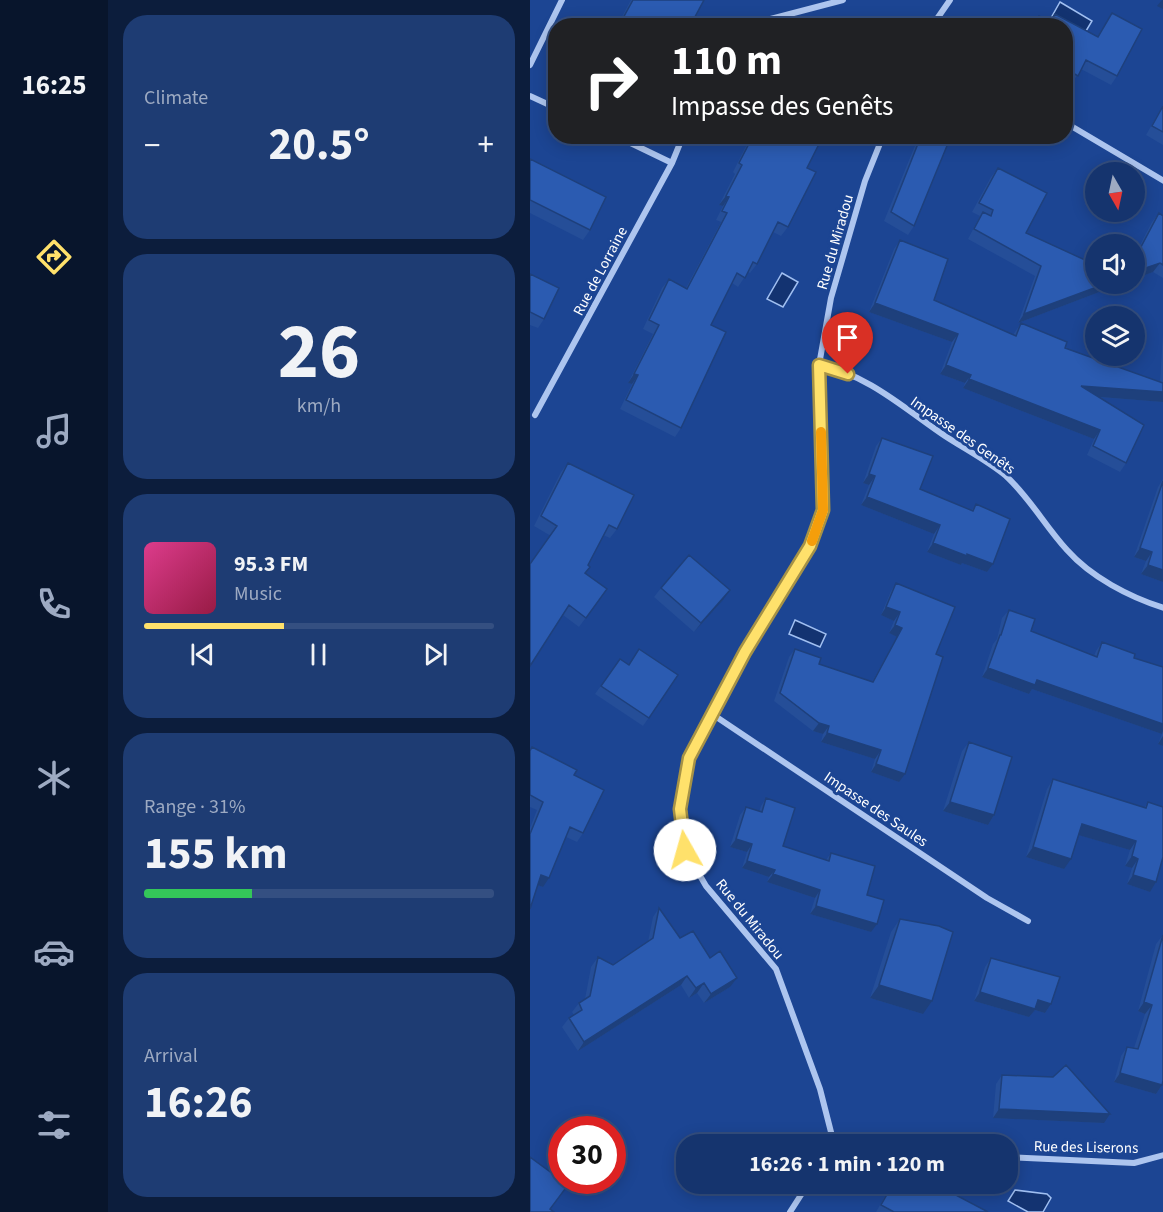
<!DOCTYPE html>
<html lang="en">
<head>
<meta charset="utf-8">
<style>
  :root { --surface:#15346e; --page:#1e3c73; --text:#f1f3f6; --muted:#9daac2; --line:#344f81; --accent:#ffe16b }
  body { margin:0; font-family:"Source Sans 3",sans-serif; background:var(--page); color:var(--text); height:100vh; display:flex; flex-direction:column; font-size:22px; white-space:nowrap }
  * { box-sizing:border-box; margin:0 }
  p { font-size:20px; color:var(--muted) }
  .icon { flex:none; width:33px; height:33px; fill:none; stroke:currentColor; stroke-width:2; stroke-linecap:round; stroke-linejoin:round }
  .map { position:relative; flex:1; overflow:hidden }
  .drawer { display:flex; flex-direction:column; gap:15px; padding:15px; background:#0c1d3c; width:422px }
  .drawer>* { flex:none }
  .guide { position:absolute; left:18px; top:18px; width:525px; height:126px; border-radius:24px; box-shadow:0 3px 15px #0003,0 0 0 2px var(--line); background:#202124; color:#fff; overflow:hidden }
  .needle { width:39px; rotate:171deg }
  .fabs { position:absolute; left:555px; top:162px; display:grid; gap:12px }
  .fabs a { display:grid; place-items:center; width:60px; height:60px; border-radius:50%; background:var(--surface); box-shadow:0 3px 15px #0003,0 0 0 2px var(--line); font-size:30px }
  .speed { position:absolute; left:18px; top:1116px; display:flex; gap:12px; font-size:30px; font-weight:700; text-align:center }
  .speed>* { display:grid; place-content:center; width:78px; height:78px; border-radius:50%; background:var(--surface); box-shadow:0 3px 15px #0003,0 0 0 2px var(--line); line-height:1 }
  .speed .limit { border:9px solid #d22; background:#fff; color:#111 }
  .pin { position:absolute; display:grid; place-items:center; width:51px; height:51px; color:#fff; margin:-62px -26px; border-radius:50% 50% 50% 0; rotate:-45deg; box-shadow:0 0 6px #0007 }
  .pin .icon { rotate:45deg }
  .me { position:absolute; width:66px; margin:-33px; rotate:353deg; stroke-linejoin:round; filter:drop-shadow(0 0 4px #0008) }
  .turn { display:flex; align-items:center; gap:21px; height:126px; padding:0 24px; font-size:27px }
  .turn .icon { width:78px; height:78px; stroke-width:2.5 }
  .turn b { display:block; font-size:42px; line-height:51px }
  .big { font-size:45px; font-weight:700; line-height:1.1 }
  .drawer .tile { flex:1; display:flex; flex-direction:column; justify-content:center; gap:9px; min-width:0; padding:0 21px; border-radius:24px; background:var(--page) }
  .drawer .dial { align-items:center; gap:0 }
  .dial b { font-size:78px; line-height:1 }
  .song { display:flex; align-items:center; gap:18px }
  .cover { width:72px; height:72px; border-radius:9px; background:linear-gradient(135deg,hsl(330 70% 55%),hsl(340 70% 35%)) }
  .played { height:6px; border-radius:3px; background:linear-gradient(90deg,var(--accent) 40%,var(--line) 40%) }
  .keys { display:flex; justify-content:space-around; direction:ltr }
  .heat { display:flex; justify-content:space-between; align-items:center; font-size:33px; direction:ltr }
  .charge { height:9px; border-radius:4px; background:linear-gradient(90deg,#34c759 31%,var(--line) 0) }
  .trip { position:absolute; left:146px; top:1134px; width:342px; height:60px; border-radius:24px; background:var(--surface); box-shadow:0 3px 15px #0003,0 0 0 2px var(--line); font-weight:700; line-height:60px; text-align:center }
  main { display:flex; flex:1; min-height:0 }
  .tabs { display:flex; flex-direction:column; width:108px; justify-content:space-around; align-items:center; background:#08152c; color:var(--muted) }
  .tabs .icon { width:42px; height:42px }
  .tabs .current { color:var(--accent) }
  .tabs b { font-size:27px; color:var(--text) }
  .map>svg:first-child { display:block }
  .water { fill:#133371; stroke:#a0bff1; stroke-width:1.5 }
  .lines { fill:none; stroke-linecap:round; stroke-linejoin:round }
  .street { stroke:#adc5ef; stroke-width:6 }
  .wall { fill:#254e98 }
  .shaded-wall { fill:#1e407c }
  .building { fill:#2b5bb1; stroke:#1e407c; stroke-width:1.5 }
  .route-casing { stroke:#a69246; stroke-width:15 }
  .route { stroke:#ffe16b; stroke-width:10 }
  .slow { stroke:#f59e0b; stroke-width:10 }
  .labels { text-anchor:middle; stroke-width:6; stroke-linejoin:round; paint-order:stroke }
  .street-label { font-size:15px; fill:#fff; stroke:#1c4593 }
</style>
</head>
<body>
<main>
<nav class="tabs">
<b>16:25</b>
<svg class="icon current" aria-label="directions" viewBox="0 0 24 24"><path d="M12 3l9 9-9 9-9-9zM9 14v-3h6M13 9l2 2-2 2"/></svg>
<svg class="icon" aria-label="music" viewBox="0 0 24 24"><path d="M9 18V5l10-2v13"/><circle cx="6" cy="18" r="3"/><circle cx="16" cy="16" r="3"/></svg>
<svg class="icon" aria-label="phone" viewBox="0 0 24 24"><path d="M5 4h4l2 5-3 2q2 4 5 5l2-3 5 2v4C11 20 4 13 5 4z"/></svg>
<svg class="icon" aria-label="climate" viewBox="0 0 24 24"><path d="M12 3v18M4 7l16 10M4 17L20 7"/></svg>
<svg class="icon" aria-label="car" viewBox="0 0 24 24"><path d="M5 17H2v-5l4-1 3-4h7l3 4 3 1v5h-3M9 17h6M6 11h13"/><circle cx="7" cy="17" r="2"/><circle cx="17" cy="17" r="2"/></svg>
<svg class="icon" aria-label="filters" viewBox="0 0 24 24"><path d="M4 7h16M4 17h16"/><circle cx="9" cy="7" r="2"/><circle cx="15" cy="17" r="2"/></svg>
</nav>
<section class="drawer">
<div class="tile"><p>Climate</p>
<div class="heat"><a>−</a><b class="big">20.5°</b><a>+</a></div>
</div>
<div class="tile dial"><b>26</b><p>km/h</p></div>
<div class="tile">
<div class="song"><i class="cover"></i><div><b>95.3 FM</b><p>Music</p></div></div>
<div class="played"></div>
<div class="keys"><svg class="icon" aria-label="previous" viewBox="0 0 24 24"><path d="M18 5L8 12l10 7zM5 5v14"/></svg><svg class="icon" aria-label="pause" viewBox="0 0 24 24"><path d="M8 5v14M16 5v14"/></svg><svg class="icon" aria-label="next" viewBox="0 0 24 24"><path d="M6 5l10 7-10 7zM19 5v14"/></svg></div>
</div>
<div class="tile"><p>Range · 31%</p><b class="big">155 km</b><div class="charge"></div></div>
<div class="tile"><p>Arrival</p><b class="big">16:26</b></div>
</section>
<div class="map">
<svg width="634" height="1212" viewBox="0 0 634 1212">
  <rect width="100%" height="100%" fill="#1c4593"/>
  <path class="water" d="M530,2L562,21L553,36L521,18Z
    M252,273L268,282L253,307L237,299Z
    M265,620L296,634L290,647L259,634Z
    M485,1190L517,1194L521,1198L513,1212H498L478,1201Z"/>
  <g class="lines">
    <path class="street" d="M225,26L233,21L313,0
      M402,26L420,0
      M0,65L32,0
      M0,96L26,108
      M536,123L634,181
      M86,136L142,163
      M289,365C337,374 375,409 415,436C435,449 458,461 476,476C500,498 515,526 537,550C561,577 599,597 634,608
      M5,415L142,163L153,136
      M182,714L457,898L498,921
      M302,1136L365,1144
      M298,1144L302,1136L290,1089L246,969L176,886L155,850L150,809L159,758L215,652L280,546L293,510L289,365L301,298L335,181L353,136
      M477,1157L604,1163L634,1155
      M260,1212L278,1184"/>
  </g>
  <path class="wall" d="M101,0H174L160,26H87Z
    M582,13L587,76L581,85L551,69L541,85L536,82V26H503L509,16L519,21L525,14L567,37Z
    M633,105V145L616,135Z
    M221,136H293L277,168L258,227L251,236L243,232L227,264L220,273L218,272L208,287L202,283L181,325L151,428L145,437L90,409L102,384L98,383L123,334L113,329L132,288L139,279L156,288L191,222L186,220L193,206L189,205L205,174L203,172Z
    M389,136H421L384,226L378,235L354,221Z
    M0,159L60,230L53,240L0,213Z
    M468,168L496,233L585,286L488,323L505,276L438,239L450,216L442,212L461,177Z
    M629,213L633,216V278L623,272L604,279V257L622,222Z
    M370,240L404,300L483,335L491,323L535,348L630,382L633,334V402L568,397L596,463L590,472L557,455L564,439L433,388L435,383L410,374L422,342L339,312L364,249Z
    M0,274L14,319L8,328L0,325Z
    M352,438L390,489L442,510L446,504L463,564L457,572L432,563L431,565L397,552L404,534L331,505L339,485L333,483L346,446Z
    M38,463L87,529L80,538L73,535L58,565L55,573L77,589L49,627L33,615L21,536L4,526L31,472Z
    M633,479V582L611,574L616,561L604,557L628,487Z
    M366,583L406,654L369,782L341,772L345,759L291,742L293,734L283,731L244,701L259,657L265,649L289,664L342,682L367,637L359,633L364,621L351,615L361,591Z
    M131,588L193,600L164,632L124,597Z
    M479,610L501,631L564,656L566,651L572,642L604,658L633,667V746L628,744L632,734L502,689L499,694L452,677L463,644L467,639L472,618Z
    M90,659L99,665L148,675L113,726L65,694Z
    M439,742L464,815L458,825L413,811L432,751Z
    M2,747L44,775L53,833L47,842L36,837L13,887L8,885L0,909V828L7,810L0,807V750Z
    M523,779L614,808L618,802L620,892L597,884L602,868L595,866L600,850L549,835L534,869L496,857L517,789Z
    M236,798L253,846L296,860L301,853L337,895L341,932L280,914L285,898L237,882L239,877L212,868L217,852L200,847L210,815L216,807L229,812L231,806Z
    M129,908L150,938L180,958L200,987L174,1003L167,993L159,998L151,985L48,1051L32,1027L39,1018L44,1015L42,1012L49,1003L55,999L61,967L68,957L83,965L118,942L123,917Z
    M370,919L393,1014L340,998L361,932Z
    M633,935L632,1085L626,1094L584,1082L591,1056L597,1047L604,1048L615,1014L608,1011L626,944Z
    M461,958L521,1004L515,1013L505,1010L499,1017L444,1001L455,967Z
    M472,1075L574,1123L463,1118L466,1084Z
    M362,1184H394L403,1188L405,1184L458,1212H346Z"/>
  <path class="shaded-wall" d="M632,0H633V9L627,6Z
    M196,196L199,197L193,206L189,205Z
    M630,263L623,272L604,279V272Z
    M575,284H587L585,286L488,323L494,314Z
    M345,303L428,334L422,342L339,312Z
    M416,365L441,375L435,383L410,374Z
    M104,374L108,375L102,384L98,383Z
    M439,379L570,430L564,439L433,388Z
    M551,386L633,392V402L545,395Z
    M339,474L345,476L339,485L333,483Z
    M337,497L410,525L404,534L331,505Z
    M403,543L437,554L463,564L457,572L432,563L431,565L397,552Z
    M610,548L622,552L616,561L604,557Z
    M618,565L633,570V582L611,574Z
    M200,590L193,600L164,632L171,623Z
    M356,607L370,612L364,621L351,615Z
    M365,625L372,628L367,637L359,633Z
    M458,668L507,680L633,724V731L632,734L502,689L499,694L452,677Z
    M289,723L299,726L293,734L283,731Z
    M297,733L351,750L345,759L291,742Z
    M633,736V746L628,744Z
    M346,764L375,774L369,782L341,772Z
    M420,802L464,815L458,825L413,811Z
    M552,824L606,841L600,850L545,834Z
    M206,839L222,844L217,852L200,847Z
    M503,847L541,859L534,869L496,857Z
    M602,856L608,859L602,868L595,866Z
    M217,861L245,870L239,877L212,868Z
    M243,874L290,890L285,898L237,882Z
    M11,875L19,878L13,887L5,884Z
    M603,875L626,882L620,892L597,884Z
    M286,906L347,924L341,932L280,914Z
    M157,976L151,985L48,1051L54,1042Z
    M207,978L200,987L174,1003L181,994Z
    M174,983L167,993L159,998L166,988Z
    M349,985L402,1001L393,1014L340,998Z
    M450,992L508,1000L521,1004L515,1013L505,1010L499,1017L444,1001Z
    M614,1002L622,1005L615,1014L608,1011Z
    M590,1073L632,1085L626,1094L584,1082Z
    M469,1109L580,1114L574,1123L463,1118Z"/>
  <path class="building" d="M103,0H174L160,26H94L96,23L92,20Z
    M582,13L612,29L587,76L556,60L548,76L536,69V26H504L509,16L520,22L525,14L568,37Z
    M633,106V132L622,126Z
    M223,136H293L277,168L286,172L258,227L248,222L227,264L223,262L215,278L207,273L181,325L196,332L151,428L96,400L108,375L104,374L129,325L119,320L139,279L157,289L197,213L192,211L199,197L196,196L212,165L209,163Z
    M391,136H421L384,226L361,212Z
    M0,159L76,197L60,230L0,200Z
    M468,168L517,193L496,233L566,265V284H575L494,314L511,266L444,229L453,212L461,216L463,210L449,203Z
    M629,213L633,216V265L630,263L604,272V260Z
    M370,240L418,259L404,300L486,336L491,323L537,342L535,348L633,383V392L551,386L614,425L596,463L563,446L570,430L439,379L441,375L416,365L428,334L345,303Z
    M0,274L29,288L14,319L0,312Z
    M352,438L403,456L390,489L443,511L446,504L480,519L463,564L437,554V556L403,543L410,525L337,497L345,476L339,474Z
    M38,463L104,495L87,529L79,525L58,565L60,567L55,573L77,589L56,618L39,605L0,666V564L27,526L11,516Z
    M633,481V570L618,565L622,552L610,548Z
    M159,555L200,590L171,623L131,588Z
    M366,583L425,607L406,654L413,657L375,774L346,764L351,750L297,733L299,726L289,723L250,693L265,649L291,658L289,664L343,682L372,628L365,625L370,612L356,607Z
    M479,610L505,619L501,631L567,657L572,642L605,654L604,658L633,667V724L507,680L505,685L458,668L470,635H471Z
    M109,649L148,675L119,718L71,686L90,659L99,665Z
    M439,742L482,757L464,815L420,802Z
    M2,747L47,770L44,775L74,790L53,833L40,827L19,878L11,875L0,909V834L13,802L0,795V751Z
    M523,779L616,808L618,802L633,807V857L626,882L603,875L608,859L602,856L606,841L552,824L541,859L503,847Z
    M236,798L265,808L253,846L299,861L301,853L345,866L337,895L354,900L347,924L286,906L290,890L243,874L245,870L217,861L222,844L206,839L216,807L232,812Z
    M129,908L150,938L163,931L180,958L190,951L207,978L181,994L174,983L166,988L157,976L54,1042L39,1018L52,1010L49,1003L60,996L68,957L83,965L123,938Z
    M370,919L409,926L423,932L402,1001L349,985Z
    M633,935V1081L632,1085L590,1073L597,1047L608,1049L622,1005L614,1002Z
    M461,958L530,977L521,1004L508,1000L505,1009L450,992Z
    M536,1065L580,1114L469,1109L472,1075L523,1077Z
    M0,1157L38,1185L20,1209L24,1212H0Z
    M363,1184H394L403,1188L405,1184L458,1212H364L351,1205Z"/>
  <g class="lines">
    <g class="route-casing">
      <path id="route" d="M155,850L150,809L159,758L215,652L280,546L293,510L289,365L318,374"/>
    </g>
    <use href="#route" class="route"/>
    <path class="slow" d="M282,541L293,510L291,432"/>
  </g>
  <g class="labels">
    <g class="street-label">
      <text transform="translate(305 242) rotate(-74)" y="5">Rue du Miradou</text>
      <text transform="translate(70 271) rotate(-62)" y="5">Rue de Lorraine</text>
      <text transform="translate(433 435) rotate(35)" y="5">Impasse des Genêts</text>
      <text transform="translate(346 809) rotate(34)" y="5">Impasse des Saules</text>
      <text transform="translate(220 919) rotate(51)" y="5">Rue du Miradou</text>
      <text transform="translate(556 1147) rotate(1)" y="5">Rue des Liserons</text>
    </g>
  </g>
</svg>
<div class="fabs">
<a><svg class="needle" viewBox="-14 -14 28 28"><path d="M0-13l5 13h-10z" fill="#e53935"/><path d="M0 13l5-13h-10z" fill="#9daac2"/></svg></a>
<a><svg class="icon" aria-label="sound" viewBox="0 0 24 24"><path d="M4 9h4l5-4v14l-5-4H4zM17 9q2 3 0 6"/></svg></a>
<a><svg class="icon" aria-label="layers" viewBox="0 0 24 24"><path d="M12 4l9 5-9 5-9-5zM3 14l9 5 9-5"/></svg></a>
</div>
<div class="speed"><div class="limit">30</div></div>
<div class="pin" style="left:318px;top:374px;background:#d93025"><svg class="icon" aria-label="arrive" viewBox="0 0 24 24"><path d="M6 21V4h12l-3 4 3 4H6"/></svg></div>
<svg class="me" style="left:155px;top:850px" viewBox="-20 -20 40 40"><circle r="19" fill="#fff"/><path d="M0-13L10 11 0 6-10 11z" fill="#ffe16b"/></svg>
<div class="trip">16:26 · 1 min · 120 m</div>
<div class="guide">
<div class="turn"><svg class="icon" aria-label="right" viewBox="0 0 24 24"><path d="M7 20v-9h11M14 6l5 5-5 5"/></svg><div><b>110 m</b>Impasse des Genêts</div></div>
</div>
</div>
</main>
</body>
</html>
